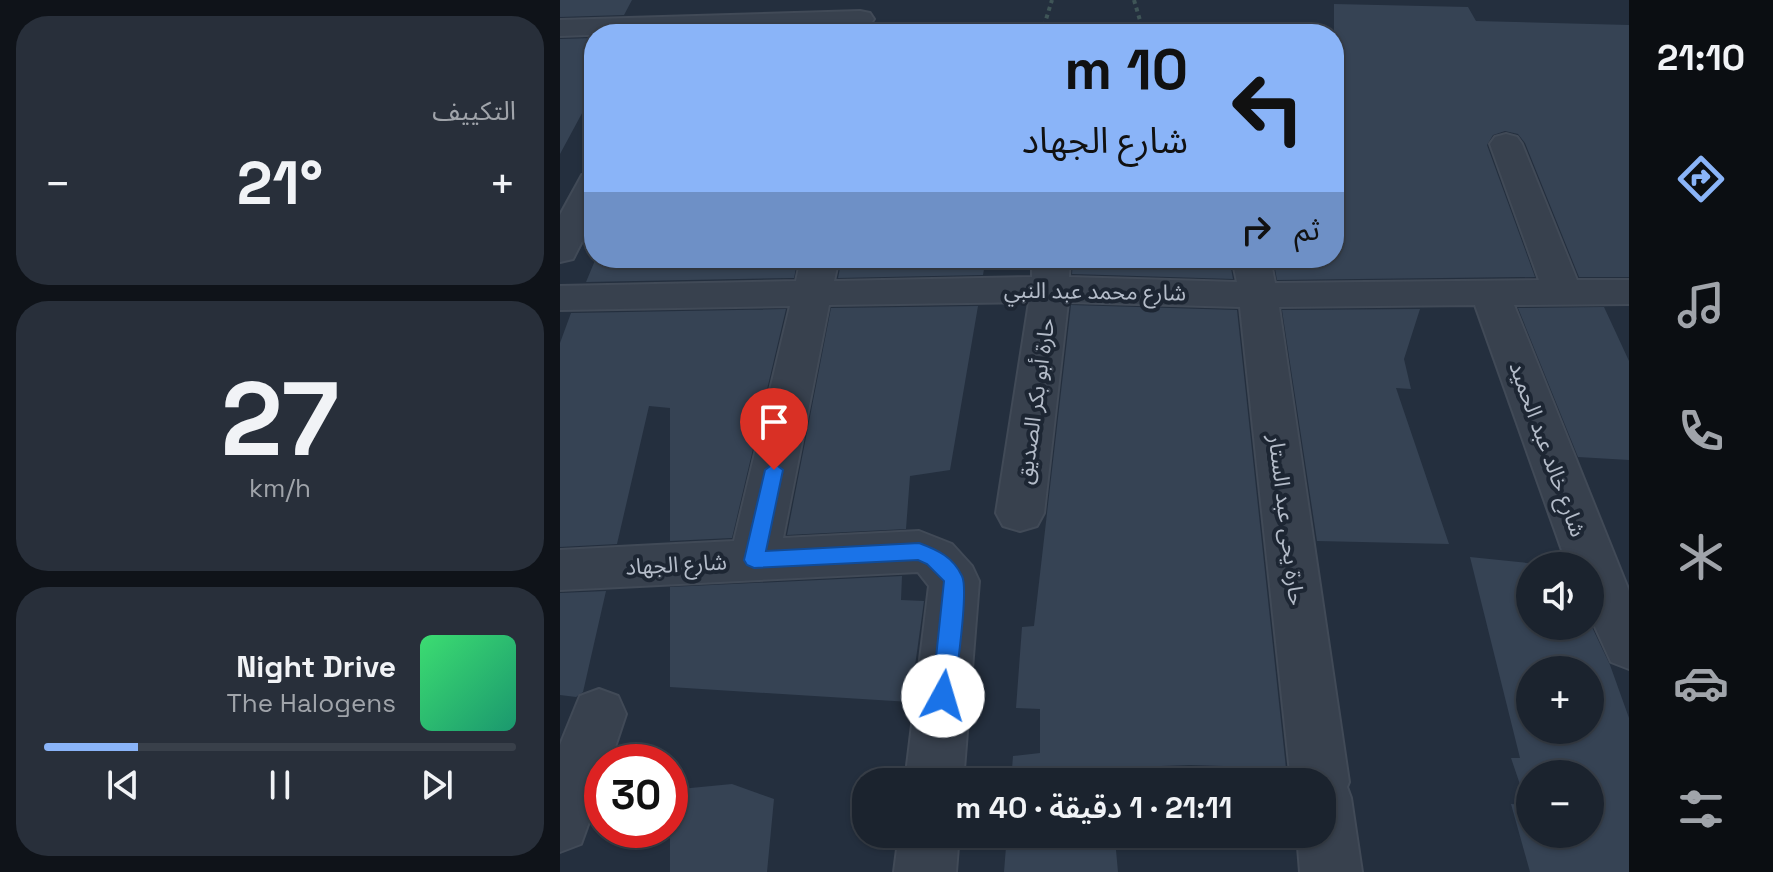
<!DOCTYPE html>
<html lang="ar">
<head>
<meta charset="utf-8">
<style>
  :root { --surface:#1b232e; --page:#282f3a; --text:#f1f3f6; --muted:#a0a4aa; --line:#39404a; --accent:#8ab4f8 }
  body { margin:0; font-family:"Space Grotesk","Noto Sans Arabic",sans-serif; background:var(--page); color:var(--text); direction:rtl; height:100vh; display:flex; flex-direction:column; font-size:30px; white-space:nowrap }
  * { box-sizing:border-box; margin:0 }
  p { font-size:26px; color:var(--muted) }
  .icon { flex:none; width:44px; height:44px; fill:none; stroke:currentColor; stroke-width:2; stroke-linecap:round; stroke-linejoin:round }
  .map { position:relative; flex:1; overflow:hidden; direction:ltr }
  .details { display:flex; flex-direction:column; gap:16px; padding:16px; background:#0f1319; width:560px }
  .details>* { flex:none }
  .hud { position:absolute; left:24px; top:24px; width:760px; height:244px; border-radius:32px; box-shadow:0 2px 6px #0004,0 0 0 2px var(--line); direction:rtl; background:#8ab4f8; color:#111; overflow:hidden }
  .fabs { position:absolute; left:956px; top:552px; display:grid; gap:16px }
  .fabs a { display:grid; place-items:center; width:88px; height:88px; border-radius:50%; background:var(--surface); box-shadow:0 2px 6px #0004,0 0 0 2px var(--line); font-size:40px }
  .speed { position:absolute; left:24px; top:744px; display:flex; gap:16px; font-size:40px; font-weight:700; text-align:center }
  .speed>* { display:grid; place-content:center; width:104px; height:104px; border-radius:50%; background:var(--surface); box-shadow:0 2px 6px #0004,0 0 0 2px var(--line); line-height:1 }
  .speed .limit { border:12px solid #d22; background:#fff; color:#111 }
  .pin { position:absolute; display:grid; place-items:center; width:68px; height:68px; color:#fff; margin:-82px -34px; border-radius:50% 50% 50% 0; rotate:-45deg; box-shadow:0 0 8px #0007 }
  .pin .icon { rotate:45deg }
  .me { position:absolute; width:88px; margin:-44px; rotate:6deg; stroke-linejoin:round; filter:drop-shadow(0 0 6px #0008) }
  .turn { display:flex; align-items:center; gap:28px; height:168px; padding:0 24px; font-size:36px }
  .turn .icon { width:104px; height:104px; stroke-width:2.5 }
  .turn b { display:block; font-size:56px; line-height:68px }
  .then { display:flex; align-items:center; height:76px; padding:0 24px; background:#0003; gap:16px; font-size:30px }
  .big { font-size:60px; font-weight:600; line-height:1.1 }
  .details .card { flex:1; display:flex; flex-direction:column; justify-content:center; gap:12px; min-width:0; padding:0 28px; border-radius:32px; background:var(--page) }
  .details .dial { align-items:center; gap:0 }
  .dial b { font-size:104px; line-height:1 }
  .song { display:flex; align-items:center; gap:24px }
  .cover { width:96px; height:96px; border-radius:12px; background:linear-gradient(135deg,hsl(140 70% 55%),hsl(160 70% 35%)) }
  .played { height:8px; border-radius:4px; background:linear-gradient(90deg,var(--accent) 20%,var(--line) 20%) }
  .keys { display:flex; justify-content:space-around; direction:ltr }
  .heat { display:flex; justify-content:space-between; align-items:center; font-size:44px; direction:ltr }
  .trip { position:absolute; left:292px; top:768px; width:484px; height:80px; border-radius:32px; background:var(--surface); box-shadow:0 2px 6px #0004,0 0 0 2px var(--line); font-weight:600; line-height:80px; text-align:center; direction:rtl }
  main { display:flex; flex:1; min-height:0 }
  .dock { display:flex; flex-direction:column; width:144px; justify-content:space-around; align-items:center; background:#0b0e12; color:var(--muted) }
  .dock .icon { width:56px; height:56px }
  .dock .active { color:var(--accent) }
  .dock b { font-size:36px; color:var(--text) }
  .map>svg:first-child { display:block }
  .building { fill:#364354; fill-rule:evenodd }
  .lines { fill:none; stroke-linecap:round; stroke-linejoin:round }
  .minor-casing { stroke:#414a57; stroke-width:4 }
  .path { stroke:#3f5557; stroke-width:4; stroke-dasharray:4 4; stroke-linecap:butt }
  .minor { fill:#38414e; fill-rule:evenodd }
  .route { fill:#1a73e8; stroke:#114b97; stroke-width:2 }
  .labels { text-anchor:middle; stroke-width:8; stroke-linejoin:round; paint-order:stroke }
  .street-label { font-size:22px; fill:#b4bcc9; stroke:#1d2633 }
</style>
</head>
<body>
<main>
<nav class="dock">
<b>21:10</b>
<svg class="icon active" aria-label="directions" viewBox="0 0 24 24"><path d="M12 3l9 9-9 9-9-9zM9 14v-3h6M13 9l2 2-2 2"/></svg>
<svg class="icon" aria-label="music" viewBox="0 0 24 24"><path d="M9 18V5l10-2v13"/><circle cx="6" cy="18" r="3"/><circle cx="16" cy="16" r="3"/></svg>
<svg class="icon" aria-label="phone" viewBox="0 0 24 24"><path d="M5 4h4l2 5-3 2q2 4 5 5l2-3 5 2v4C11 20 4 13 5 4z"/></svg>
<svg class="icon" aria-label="climate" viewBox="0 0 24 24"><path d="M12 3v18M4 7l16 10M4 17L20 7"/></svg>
<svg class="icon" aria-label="car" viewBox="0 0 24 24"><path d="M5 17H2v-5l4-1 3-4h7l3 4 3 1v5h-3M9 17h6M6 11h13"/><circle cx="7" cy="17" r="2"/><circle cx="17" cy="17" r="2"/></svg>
<svg class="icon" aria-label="filters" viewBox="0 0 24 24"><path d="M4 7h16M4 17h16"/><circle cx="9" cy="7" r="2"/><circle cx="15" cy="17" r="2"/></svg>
</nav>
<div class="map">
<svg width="1069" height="872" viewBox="0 0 1069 872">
  <rect width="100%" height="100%" fill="#242f3e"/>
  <path class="building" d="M0,0H72L64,15L0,17Z
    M774,4L908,7L916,21L1069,25V277H1019L965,143L958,134L945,131L933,135L927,145L975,277L717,280L713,258H774Z
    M34,38V91L0,154V39Z
    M36,258H238L234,278L26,282Z
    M282,258H426L423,275L278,278Z
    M513,258H669L673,279L512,274Z
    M511,305L677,310L726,768L630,765L573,767L574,782H451L453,756L480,753V709L456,708L462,627L474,626Z
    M418,306L390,470L350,476L346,529L227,535L271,308Z
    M1044,307L1069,361V460L1018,457L958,308Z
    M226,309L172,538L110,541V408L89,406L57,544L0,547V343L11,313Z
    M860,309L844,359L851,389L836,388L889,544L757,541L722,310Z
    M910,557L996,566H970V626H1030V623L1050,665L1069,718V872H970L951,804L967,805L951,758H960ZM970,670H1030V730H970ZM970,774H1030V834H970Z
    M342,576L341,600L364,601L350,702L110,687V587Z
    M46,591L23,692L16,697L0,695V593Z
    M172,784L214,799L207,872H110V790Z
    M447,834H580L581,837L555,839L558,872H444Z"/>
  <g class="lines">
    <g class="minor-casing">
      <path id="minor" d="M300,11L310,13L314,19L310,25L0,36V20Z
        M946,134L957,137L962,144L1017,280H1069V304L954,305L1069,591V669L1051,662L1030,616V566H1008L1004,556L915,305L719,307L789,782L787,787L791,798L802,872H740L737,834H762V782H731L680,307L508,302L484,513L477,526L460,531L443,526L436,513L469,302L269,305L223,538L359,531L392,544L412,566L419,581L403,782H345L369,586L358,572L0,590V550L174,541L230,306L0,310V286L236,281L241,258H279L274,281L472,277V258H510L509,277L677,282L672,258H710L715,283L979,280L930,144L935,137Z
        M34,172V218L13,259L0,262V215L22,175Z
        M39,689L58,696L66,714L50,762H42V786L21,844L0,852V745L20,696Z
        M339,834H399L396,872H334Z"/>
    </g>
    <path class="path" d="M574,0L584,34
      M485,34L484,26L492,0"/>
    <use href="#minor" class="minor"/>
  </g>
  <path class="route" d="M214,463L223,470L206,551L359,543C378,550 393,557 402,576C409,590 396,675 394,696L391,703L383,706L375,703L372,696L384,581L367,564L358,560L194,568L187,565L184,560L205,470Z"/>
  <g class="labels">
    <g class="street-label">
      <text transform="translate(535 291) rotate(1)" y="8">شارع محمد عبد النبي</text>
      <text transform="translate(475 401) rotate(-82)" y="8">حارة أبو بكر الصديق</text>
      <text transform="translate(988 449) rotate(70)" y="8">شارع خالد عبد الحميد</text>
      <text transform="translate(727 520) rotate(83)" y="8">حارة يحى عبد الستار</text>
      <text transform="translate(116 564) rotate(-3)" y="8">شارع الجهاد</text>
    </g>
  </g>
</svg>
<div class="fabs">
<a><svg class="icon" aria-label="sound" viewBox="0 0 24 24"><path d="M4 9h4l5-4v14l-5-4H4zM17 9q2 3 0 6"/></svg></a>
<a>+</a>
<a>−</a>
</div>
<div class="speed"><div class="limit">30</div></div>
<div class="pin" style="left:214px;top:470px;background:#d93025"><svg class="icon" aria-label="arrive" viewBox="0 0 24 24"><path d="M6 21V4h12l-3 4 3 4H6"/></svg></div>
<svg class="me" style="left:383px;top:696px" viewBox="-20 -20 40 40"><circle r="19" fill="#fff"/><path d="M0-13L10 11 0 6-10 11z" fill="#1a73e8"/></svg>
<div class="trip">21:11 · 1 دقيقة · 40 m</div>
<div class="hud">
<div class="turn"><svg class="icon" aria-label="left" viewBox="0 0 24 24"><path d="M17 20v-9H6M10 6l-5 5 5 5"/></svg><div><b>10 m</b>شارع الجهاد</div></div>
<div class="then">ثم<svg class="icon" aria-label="right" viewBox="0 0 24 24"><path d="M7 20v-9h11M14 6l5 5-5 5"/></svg></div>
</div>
</div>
<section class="details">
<div class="card"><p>التكييف</p>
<div class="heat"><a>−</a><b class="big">21°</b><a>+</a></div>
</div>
<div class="card dial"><b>27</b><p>km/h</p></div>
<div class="card">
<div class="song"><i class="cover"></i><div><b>Night Drive</b><p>The Halogens</p></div></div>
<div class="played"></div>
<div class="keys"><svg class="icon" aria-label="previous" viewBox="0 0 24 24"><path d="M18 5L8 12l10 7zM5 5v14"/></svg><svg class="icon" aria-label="pause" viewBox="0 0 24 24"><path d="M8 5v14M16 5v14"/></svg><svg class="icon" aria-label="next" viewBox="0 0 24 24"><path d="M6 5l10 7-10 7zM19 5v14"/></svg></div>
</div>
</section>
</main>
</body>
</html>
